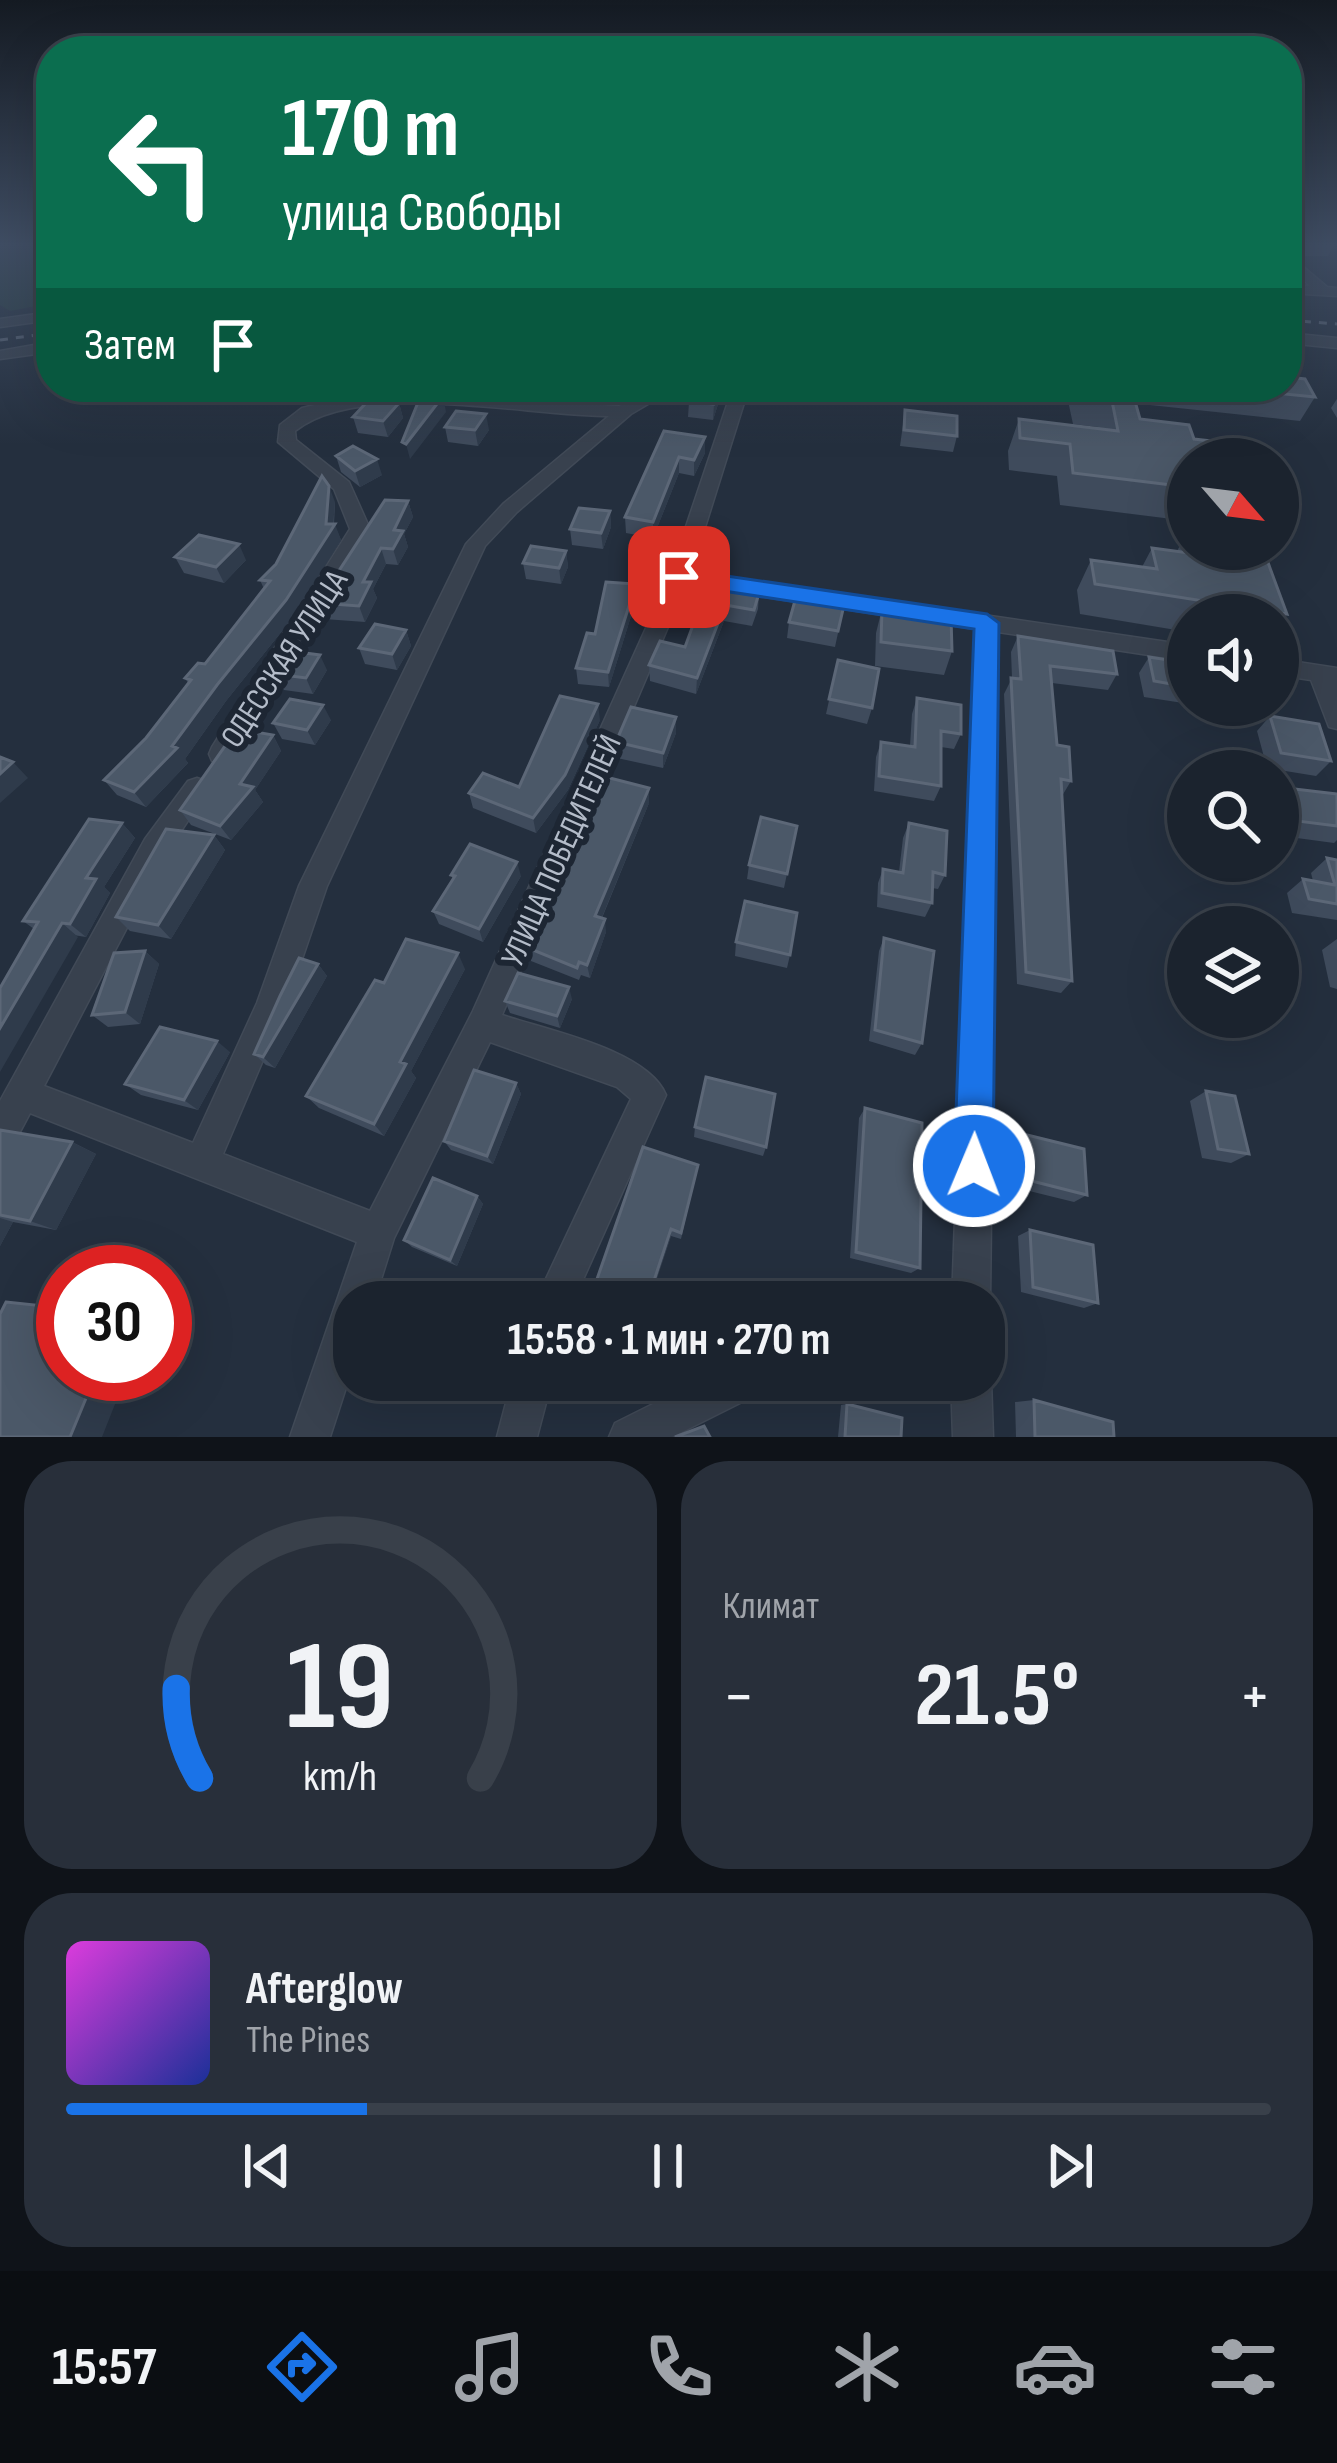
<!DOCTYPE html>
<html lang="ru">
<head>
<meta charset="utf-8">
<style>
  :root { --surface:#1b232e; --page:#282f3a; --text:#f1f3f6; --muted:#a0a4aa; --line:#39404a; --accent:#1a73e8 }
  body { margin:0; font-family:"Sofia Sans Condensed",sans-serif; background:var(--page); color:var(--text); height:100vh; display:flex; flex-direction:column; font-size:45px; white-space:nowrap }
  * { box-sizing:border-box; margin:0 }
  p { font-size:39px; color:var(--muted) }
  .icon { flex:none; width:66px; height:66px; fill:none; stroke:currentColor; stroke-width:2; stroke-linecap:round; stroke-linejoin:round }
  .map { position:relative; height:1437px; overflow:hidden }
  .drawer { display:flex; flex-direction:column; gap:24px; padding:24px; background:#0f1319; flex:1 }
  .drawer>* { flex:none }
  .top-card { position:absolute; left:36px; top:36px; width:1266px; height:366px; border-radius:48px; box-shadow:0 12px 48px #0002,0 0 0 3px var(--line); background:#0b6e4f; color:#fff; overflow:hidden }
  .needle { width:78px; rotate:118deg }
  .buttons { position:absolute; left:1167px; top:438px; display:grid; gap:24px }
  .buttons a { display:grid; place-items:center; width:132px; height:132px; border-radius:50%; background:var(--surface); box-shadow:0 12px 48px #0002,0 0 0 3px var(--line); font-size:60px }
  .speed { position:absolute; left:36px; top:1245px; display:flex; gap:24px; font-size:60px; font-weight:700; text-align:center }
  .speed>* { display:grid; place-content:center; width:156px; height:156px; border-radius:50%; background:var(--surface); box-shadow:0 12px 48px #0002,0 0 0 3px var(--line); line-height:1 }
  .speed .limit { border:18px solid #d22; background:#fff; color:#111 }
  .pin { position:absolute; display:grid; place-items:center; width:102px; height:102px; color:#fff; margin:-51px; border-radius:24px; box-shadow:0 6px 18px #0006 }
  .me { position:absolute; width:132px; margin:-66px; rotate:1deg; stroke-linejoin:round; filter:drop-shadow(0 0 9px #0008) }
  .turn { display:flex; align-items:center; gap:42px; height:252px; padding:0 48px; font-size:54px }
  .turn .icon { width:156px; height:156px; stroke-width:2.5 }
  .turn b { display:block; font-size:84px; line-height:102px }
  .then { display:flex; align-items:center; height:114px; padding:0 48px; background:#0003; gap:24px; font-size:45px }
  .big { font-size:90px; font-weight:700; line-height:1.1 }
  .drawer .tile { flex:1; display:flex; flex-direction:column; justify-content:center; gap:18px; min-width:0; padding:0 42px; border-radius:48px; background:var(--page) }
  .drawer .dial { align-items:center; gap:0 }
  .dial svg { height:312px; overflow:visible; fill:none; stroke:var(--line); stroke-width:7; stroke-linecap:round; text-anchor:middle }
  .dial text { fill:var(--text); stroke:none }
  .song { display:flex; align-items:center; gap:36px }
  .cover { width:144px; height:144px; border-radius:18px; background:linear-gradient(135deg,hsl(300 70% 55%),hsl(230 70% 35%)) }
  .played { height:12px; border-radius:6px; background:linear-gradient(90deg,var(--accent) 25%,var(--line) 25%) }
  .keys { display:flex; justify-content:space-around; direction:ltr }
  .heat { display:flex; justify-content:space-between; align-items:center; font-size:66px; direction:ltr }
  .drawer .tiles { flex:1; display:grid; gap:24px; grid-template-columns:1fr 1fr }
  .tile:last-child { grid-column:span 2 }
  .trip { position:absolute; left:333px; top:1281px; width:672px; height:120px; border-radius:48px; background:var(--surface); box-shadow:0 12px 48px #0002,0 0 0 3px var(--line); font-weight:700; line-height:120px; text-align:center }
  .tabs { display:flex; height:192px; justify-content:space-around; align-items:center; background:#0b0e12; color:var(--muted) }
  .tabs .icon { width:84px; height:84px }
  .tabs .active { color:var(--accent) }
  .tabs b { font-size:54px; color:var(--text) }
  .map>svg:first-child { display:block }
  .green { fill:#263c3f }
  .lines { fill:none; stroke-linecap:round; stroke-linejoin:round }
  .minor-casing { stroke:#414a57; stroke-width:3 }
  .minor { fill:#38414e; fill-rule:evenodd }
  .rail { stroke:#5a6575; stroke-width:3; stroke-dasharray:8 8; stroke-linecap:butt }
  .wall { fill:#3f4b5c }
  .shaded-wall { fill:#2f3b4b }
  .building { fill:#4b5868; stroke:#5c6777; stroke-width:3 }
  .route { fill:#1a73e8; stroke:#114b97; stroke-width:3 }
  .labels { text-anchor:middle; stroke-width:12; stroke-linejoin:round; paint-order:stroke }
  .street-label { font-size:33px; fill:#b4bcc9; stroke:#1d2633 }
</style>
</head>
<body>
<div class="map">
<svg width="1337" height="1437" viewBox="0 0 1337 1437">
  <rect width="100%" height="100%" fill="#242f3e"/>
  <path class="green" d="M0,244H51L47,304L10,311L0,305Z"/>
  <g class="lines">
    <g class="minor-casing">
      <path id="minor" d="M1287,253L1327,287L1337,288V296L1287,293V285L1310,286L1287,264Z
        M51,312V320L0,327V319Z
        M1287,333L1337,338V348L1287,343Z
        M51,342V352L0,359V351Z
        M657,387H677L631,414L517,512L485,546L327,886L286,1006L223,1154L370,1211L472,1013L669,577L733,387H749L691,572L1188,645V661L998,632L990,1302L984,1315V1302H952L976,629L686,585L502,1015C547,1030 648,1050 666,1095L573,1302H535L631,1099L617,1087L490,1042L394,1238L374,1302H354V1363L330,1437H290L357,1242L30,1113L12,1147L0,1152V1101L145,839L188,781L197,778L206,781L210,788L165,855L44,1086L193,1143L257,1003L299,886L466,544L503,504L609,416C526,416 360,379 295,431L296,440L349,482L370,529L230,761H212L209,754L212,747L350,529L334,489L278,442L280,425L302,408L344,398L440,396L619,406Z
        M1278,659L1337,668V729L1329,727L1311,680L1278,675Z
        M984,1366L991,1380L993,1437H953L951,1380H984Z
        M512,1380H552L537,1437H497Z
        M701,1380H764L758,1394L672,1437H609L615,1423Z"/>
    </g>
    <use href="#minor" class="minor"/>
    <path class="rail" d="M1287,320L1337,324
      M0,340L51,333"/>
  </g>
  <path class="wall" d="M1287,244H1334L1328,256H1298L1287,249Z
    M51,264V286H47L42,276Z
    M431,387H460L458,393L432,392Z
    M694,387H721L720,398L713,420L688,417L689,402Z
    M1065,387H1131L1140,419L1188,459V521L1060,505L1057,476L1009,470L1008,451L1019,419L1098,429V427L1073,424Z
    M1146,387H1287L1315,397L1300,421L1150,405Z
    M1337,399V418L1331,408Z
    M399,403L403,418L388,437L358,433L353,417Z
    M905,410L957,436L953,452L900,446Z
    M445,427L489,430L478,446L448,442Z
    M664,431L705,453L694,476L679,473L653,538L626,533L625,517Z
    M336,456L382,475L360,487L341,472Z
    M408,501L413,517L404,534L408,547L398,565L386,564L373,589L377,598L365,622L324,619L318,603Z
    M335,502L334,524L341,540L294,616L226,701L185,759L188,763L146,807L117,795L104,780L146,738L188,683L185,678L205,664L264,589L260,580Z
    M610,511L611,527L603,549L572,545L570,529Z
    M1185,537L1287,614L1278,627V615H1188V632L1080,614L1077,590L1091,560L1142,567L1152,548L1177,551Z
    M566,551L568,567L561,584L526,579L523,563Z
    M175,557L246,560L224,583L184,573Z
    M708,584L759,593L758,609L752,626L724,621L696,694L650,681L649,665L685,647Z
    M636,600L609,687L578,684L576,668L595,634Z
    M844,605L835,647L787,638L789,622Z
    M882,609L952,651L944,675L875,666L876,633Z
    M406,630L411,646L397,670L365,664L359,648Z
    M1018,636L1117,674L1108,690L1052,683L1057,745L1071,781L1062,796L1072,981L1061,993L1017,984L1004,694L1012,678L1011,652Z
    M1149,657L1188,663V696L1183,703L1144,697L1139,673Z
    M838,660L872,708L867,724L826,714Z
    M327,670L313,694L284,690L275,674Z
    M917,698L961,734L954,749L941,747V786L934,801L874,791L876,757L881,742L910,746L912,714Z
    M1270,716L1331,761L1316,776L1267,768L1257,731Z
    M676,717V733L663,768L617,758L616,742Z
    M331,720L315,745L282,739L273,723Z
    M600,720L568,790L536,833L473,808L469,793L519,787Z
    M273,735L281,751L255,790L263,802L231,840L191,825L180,810Z
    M1286,788L1337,794V840L1334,843L1282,836L1278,822V796Z
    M649,803L602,918L606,932L590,978L581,975L579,980L531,961L528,948Z
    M122,823L135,838L104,887L110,893L86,937L34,929L23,921Z
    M909,823L945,875L938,889L932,888V903L925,917L877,907L878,883L883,869L899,872L903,838Z
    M797,826L784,888L747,879L749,865Z
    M214,835L225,850L171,939L130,931L116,917Z
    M1327,858L1337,860V920L1292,913L1287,893L1303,879L1313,881L1311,873Z
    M451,875L521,876L483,942L439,924L433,911L453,880Z
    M884,938L922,1043L915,1055L869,1041L879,951Z
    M1337,939V989L1330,987L1322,950Z
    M736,942L790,955L787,968L735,956Z
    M145,951L159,964L140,1024L108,1027L92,1015Z
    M318,964L327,976L275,1068L266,1065L254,1054Z
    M465,969L411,1071L416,1078L384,1136L319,1108L306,1096L384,983Z
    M572,999L560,1028L510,1013L505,1001Z
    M230,1052L198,1110L141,1095L125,1084Z
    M516,1083L521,1094L493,1164L451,1150L444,1141Z
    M1206,1091L1249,1154L1231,1163L1202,1158L1190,1101Z
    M865,1108L920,1268L911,1273L850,1258L859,1118Z
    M695,1127L766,1147L763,1156L694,1137Z
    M0,1130L72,1142L96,1154L56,1230L13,1222L0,1246Z
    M1019,1133L1087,1195L1074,1202L1009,1186V1142Z
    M698,1165L681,1239L671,1236L649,1302H589Z
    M477,1196L483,1204L457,1266L412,1247L404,1240Z
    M1030,1230L1098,1303L1084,1308L1021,1292L1018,1236Z
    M1034,1400L1114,1437H1016L1015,1402Z
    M847,1404L901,1437H838L841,1405Z"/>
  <path class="shaded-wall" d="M234,387H260L236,393Z
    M720,387V398L713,420L714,404Z
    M443,396L446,412L410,459L406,444Z
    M399,403L403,418L388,437L383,421Z
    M486,414L489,430L478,446L475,430Z
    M705,437V453L694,476V460Z
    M679,457V473L653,538V522Z
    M377,459L382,475L360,487L355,471Z
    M329,486L335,502L333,527L335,524L341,540L294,616L226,701L185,759L188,763L146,807L134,792L172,746L326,524Z
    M408,501L413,517L404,534L408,547L398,565L393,549L394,530Z
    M610,511L611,527L603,549L601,533Z
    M239,544L246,560L224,583L216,567Z
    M381,548L386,564L373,589L377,598L365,622L359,606L363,582Z
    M566,551L568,567L561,584L559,568Z
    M636,584V600L609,687L608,672Z
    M725,605L724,621L696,694L697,678Z
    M406,630L411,646L397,670L392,654Z
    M320,655L327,670L313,694L306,678Z
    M598,704L600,720L568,790L536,833L533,818Z
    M323,705L331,720L315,745L307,730Z
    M676,717V733L663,768V753Z
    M273,735L281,751L255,790L263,802L231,840L220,826L240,784Z
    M13,762L28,778L0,803V774Z
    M649,788V803L597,929L595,916Z
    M122,823L135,838L104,887L110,893L86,937L70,924L86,878Z
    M214,835L225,850L171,939L158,925Z
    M517,862L521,876L483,942L479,929Z
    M605,919L606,932L590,978L587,965Z
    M62,923L78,937L0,1072V1028Z
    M145,951L159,964L140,1024L125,1012Z
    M458,953L465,969L411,1071L416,1078L384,1136L374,1124L400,1062Z
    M318,964L327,976L275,1068L263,1057Z
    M569,987L572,999L560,1028L557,1016Z
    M217,1041L230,1052L198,1110L184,1100Z
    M516,1083L521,1094L493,1164L487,1156Z
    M72,1142L96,1154L56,1230L30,1221Z
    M477,1196L483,1204L457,1266L450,1260Z
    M0,1218L13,1222L0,1246Z
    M671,1229V1236L649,1302H647Z
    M96,1374H127L102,1437H70Z
    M400,1380H410L403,1398L393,1396Z"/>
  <path class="building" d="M51,264V275L42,276Z
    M1287,377L1305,379L1315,397L1213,387H1287Z
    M694,387H720L714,404L689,402Z
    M1083,387H1131L1140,419L1189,425L1194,439L1237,444L1242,459H1188V487L1073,473L1070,444L1020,438L1019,419L1118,431L1111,396L1085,394Z
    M421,395L443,396L406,444L402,442Z
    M366,403H399L383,421L353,417Z
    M905,410L957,416V436L904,430Z
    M456,411L486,414L475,430L445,427Z
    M664,431L705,437L694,460L679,457L653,522L625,517Z
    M353,446L377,459L355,471L336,456Z
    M322,476L329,486L326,524H335L286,600L217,685L172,746L177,748L134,792L104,780L146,738L191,680L185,678L198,663L205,664L270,581L260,580L276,564Z
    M385,500L408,501L394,530L403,531L393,549L381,548L363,582H371L359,606L318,603Z
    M579,508L610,511L601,533L570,529Z
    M199,535L239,544L216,567L175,557Z
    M531,546L566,551L559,568L523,563Z
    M1152,548L1189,553L1188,549H1263L1287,614L1095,584L1091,560L1157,569Z
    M606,582L636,584L608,672L576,668L587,633L595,634Z
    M708,584L759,593L754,610L725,605L697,678L649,665L660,641L685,647Z
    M796,597L844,605L838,631L789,622Z
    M882,609L951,617L952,651L881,642Z
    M375,624L406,630L392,654L359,648Z
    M1018,636L1113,651L1117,674L1050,666L1057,745L1069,747L1071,781L1061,779L1072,981L1026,972L1011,678L1021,679Z
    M290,651L320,655L306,678L275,674Z
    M1149,657L1188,663V687L1154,681Z
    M838,660L879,669L872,708L829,699Z
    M560,696L598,704L565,775L533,818L469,793L483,773L519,787Z
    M917,698L961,705V734L941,731V786L879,776L881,742L915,747Z
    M290,699L323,705L307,730L273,723Z
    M631,707L676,717L663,753L616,742Z
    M1270,716L1319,724L1331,761L1281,753Z
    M237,729L273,735L240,784L253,787L220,826L180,810Z
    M0,757L13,762L0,774Z
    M602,776L649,788L595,916L605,919L587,965L579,962L577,968L528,948Z
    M1286,788L1337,794V826L1297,821Z
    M761,817L797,826L787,874L749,865Z
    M89,819L122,823L86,878L96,879L70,924L62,923L0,1028V988L38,922L23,921Z
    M909,823L947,831L945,875L933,872L932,903L882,893L883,869L903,873Z
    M166,829L214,835L158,925L116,917Z
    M470,844L517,862L479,929L433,911L455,876L451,875Z
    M1327,858L1337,860V904L1309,899L1303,879L1335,885Z
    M745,901L797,913L790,955L736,942Z
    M884,938L934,951L922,1043L875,1030Z
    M406,939L458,953L400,1062L406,1064L374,1124L306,1096L375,980L384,983Z
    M145,951L125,1012L92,1015L114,953Z
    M299,958L318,964L263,1057L254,1054L280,996Z
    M518,973L569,987L557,1016L505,1001Z
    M160,1027L217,1041L184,1100L125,1084Z
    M474,1070L516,1083L487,1156L444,1141Z
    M706,1077L775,1094L766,1147L695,1127Z
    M1206,1091L1235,1096L1249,1154L1218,1149Z
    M865,1108L922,1123L920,1268L856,1252Z
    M0,1130L72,1142L30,1221L0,1215Z
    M1019,1133L1084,1149L1087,1195L1020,1178Z
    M643,1147L698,1165L681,1233L671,1229L647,1302H589Z
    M433,1178L477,1196L450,1260L404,1240Z
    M1030,1230L1093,1245L1098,1303L1033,1287Z
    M384,1287L422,1302H377Z
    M6,1302L63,1308V1374H96L70,1437H0V1314Z
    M354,1354V1380L344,1376Z
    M355,1380H400L393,1396Z
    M1034,1400L1113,1422L1114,1437H1035Z
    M847,1404L902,1418L901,1437H845Z
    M704,1426L710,1437H675Z"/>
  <linearGradient id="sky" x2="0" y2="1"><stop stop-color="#141a22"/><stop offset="0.55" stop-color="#3f4d63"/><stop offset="1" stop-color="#3f4d63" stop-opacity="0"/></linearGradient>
  <rect width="1337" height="445" fill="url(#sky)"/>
  <path class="route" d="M679,569L987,614L999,623L993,1166L988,1180L974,1186L960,1180L954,1166L974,629L671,583L667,577Z"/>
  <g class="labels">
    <g class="street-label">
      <text transform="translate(283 658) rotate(-57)" y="12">ОДЕССКАЯ УЛИЦА</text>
      <text transform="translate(560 850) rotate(-66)" y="12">УЛИЦА ПОБЕДИТЕЛЕЙ</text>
    </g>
  </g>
</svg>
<div class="buttons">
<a><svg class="needle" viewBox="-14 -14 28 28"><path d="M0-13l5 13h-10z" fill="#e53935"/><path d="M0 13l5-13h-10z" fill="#a0a4aa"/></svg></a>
<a><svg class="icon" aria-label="sound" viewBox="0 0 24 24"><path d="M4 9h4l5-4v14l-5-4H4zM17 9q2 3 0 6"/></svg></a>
<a><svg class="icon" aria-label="search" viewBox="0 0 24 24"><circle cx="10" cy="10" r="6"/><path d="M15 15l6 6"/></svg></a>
<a><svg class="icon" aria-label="layers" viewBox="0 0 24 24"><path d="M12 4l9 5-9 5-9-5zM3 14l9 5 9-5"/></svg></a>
</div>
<div class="speed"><div class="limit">30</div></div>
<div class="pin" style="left:679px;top:577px;background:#d93025"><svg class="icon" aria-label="arrive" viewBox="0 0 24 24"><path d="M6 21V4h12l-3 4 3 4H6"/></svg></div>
<svg class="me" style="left:974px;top:1166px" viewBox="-20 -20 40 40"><circle r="17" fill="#1a73e8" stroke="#fff" stroke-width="3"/><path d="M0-11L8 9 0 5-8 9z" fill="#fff"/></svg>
<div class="trip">15:58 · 1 мин · 270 m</div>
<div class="top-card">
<div class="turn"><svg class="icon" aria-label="left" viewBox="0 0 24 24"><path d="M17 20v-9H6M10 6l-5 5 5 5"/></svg><div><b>170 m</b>улица Свободы</div></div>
<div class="then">Затем<svg class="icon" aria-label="arrive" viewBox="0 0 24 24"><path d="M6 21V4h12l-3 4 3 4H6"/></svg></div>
</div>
</div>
<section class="drawer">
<div class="tiles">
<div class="tile dial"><svg viewBox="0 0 100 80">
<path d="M14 69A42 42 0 1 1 86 69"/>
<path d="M14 69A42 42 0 0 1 8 46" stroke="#1a73e8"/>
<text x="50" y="56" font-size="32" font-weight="700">19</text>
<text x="50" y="72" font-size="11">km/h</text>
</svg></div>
<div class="tile"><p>Климат</p>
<div class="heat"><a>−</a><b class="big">21.5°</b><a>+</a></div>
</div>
<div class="tile">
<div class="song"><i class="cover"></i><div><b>Afterglow</b><p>The Pines</p></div></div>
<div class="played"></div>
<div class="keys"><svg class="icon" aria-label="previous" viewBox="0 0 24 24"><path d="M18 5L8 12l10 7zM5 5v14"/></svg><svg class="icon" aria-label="pause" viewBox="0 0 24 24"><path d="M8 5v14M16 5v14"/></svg><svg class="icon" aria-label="next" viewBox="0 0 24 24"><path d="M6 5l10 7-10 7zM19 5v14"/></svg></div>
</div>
</div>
</section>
<nav class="tabs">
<b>15:57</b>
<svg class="icon active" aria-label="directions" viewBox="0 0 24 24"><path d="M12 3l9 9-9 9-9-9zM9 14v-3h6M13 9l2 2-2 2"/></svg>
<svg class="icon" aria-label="music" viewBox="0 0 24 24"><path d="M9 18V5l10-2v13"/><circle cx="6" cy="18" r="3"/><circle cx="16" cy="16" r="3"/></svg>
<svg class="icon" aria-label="phone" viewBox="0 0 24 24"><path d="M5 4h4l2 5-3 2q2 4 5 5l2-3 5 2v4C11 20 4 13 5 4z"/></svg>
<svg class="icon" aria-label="climate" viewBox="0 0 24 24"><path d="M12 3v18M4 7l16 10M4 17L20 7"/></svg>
<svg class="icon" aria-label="car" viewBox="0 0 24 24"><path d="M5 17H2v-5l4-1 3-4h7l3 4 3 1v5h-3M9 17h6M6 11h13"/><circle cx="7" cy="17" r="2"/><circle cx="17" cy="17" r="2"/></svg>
<svg class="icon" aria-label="filters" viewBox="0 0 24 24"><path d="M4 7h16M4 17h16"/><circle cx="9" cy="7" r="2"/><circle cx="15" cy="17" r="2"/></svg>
</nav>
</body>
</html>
